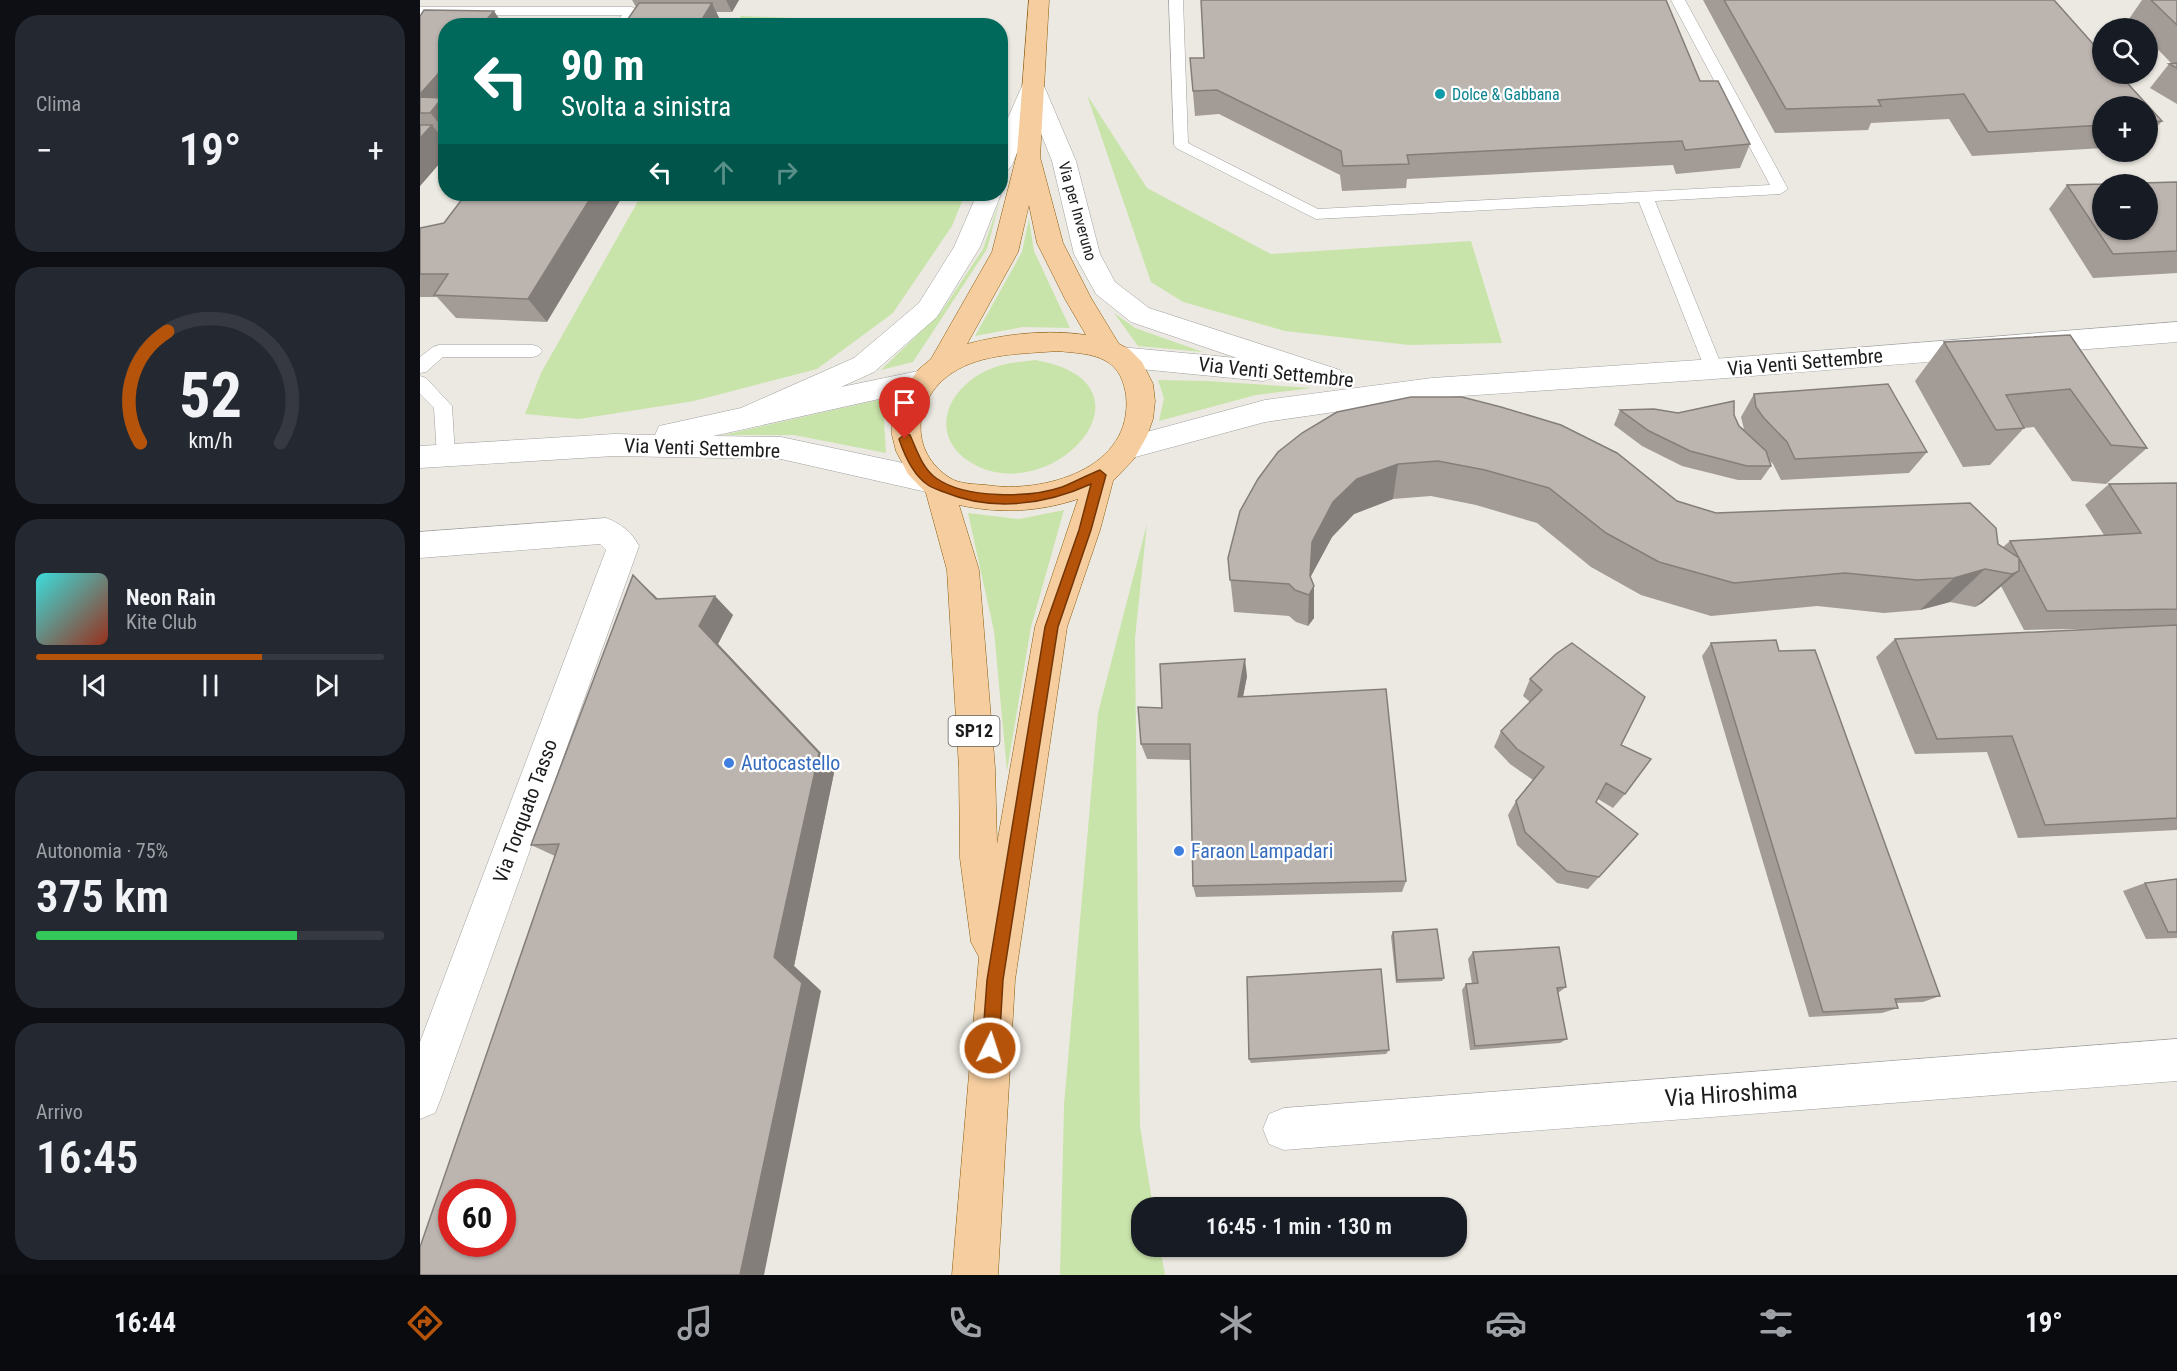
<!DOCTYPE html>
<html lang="it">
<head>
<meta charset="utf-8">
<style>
  :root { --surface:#171b24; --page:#242831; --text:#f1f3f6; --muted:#9ea1a6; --line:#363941; --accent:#b45309 }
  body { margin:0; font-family:"Roboto Condensed",sans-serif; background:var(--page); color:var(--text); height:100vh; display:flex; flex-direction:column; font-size:22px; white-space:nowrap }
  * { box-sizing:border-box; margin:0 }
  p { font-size:20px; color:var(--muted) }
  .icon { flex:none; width:33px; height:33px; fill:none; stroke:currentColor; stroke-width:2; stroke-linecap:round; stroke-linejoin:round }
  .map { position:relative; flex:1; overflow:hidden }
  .drawer { display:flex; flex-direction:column; gap:15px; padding:15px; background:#0d0f14; width:420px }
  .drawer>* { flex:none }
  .hud { position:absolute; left:18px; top:18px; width:570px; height:183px; border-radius:24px; box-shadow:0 2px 4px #0004; background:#00695c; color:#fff; overflow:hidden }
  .controls { position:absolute; left:1672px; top:18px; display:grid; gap:12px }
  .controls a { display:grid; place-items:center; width:66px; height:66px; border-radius:50%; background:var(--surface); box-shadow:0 2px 4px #0004; font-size:30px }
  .speed { position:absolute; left:18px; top:1179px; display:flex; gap:12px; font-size:30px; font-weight:700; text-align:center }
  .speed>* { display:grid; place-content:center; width:78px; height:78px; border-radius:50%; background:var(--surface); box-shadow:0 2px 4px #0004; line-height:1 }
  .speed .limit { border:9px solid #d22; background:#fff; color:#111 }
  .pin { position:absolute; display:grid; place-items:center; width:51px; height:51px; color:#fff; margin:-62px -26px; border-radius:50% 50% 50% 0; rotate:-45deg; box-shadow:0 0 6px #0007 }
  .pin .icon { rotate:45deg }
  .me { position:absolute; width:66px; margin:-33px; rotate:4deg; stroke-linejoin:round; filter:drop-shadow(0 0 4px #0008) }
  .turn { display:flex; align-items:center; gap:21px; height:126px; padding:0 24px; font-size:27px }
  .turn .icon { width:78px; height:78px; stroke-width:2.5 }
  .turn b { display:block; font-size:42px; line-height:51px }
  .lanes { display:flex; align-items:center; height:57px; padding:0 24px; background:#0003; justify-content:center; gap:30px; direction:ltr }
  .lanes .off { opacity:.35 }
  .big { font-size:45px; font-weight:600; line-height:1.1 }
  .drawer .card { flex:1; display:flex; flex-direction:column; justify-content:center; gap:9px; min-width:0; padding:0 21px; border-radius:24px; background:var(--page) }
  .drawer .dial { align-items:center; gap:0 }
  .dial svg { height:156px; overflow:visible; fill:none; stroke:var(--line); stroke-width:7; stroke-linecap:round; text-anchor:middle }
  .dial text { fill:var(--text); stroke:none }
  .song { display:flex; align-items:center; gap:18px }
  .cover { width:72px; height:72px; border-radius:9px; background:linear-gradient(135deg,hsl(180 70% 55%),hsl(10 70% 35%)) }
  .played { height:6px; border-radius:3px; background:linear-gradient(90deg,var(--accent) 65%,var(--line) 65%) }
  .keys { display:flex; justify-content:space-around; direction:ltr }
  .heat { display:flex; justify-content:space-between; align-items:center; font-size:33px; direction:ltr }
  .charge { height:9px; border-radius:4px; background:linear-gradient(90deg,#34c759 75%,var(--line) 0) }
  .trip { position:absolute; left:711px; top:1197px; width:336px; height:60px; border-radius:24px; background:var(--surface); box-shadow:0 2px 4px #0004; font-weight:600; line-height:60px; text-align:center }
  .dock { display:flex; height:96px; justify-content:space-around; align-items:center; background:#090b0e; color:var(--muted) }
  .dock .icon { width:42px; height:42px }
  .dock .current { color:var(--accent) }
  .dock b { font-size:27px; color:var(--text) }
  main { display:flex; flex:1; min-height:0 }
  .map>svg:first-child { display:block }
  .grass { fill:#c9e4ab }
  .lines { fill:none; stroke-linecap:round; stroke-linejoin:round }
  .service-casing { stroke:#a0a0a0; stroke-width:1 }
  .minor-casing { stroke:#a0a0a0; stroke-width:1 }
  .tertiary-casing { stroke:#a0a0a0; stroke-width:1 }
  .primary-casing { stroke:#895b0a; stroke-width:1 }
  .service { fill:#fff; fill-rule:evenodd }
  .minor { fill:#fff; fill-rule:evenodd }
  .tertiary { fill:#fff; fill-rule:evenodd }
  .primary { fill:#f5cd9f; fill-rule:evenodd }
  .wall { fill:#a29b96 }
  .shaded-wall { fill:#847e7a }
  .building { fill:#bcb4af; stroke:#847e7a; stroke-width:1.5; fill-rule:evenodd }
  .route { fill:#b45309; stroke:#753606; stroke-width:1.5 }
  .culture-dot { fill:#0f9aa8; stroke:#fff; stroke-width:2 }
  .shop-dot { fill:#3f7fe0; stroke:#fff; stroke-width:2 }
  .labels { text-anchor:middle; stroke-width:4.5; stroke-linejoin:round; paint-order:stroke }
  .far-culture-label { font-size:16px; fill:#0d838f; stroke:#fff; text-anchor:start }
  .far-street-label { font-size:16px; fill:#1c1c1c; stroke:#fff }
  .shield { fill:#fff; stroke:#606060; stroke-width:1.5 }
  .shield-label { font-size:18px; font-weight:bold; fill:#1c1c1c }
  .street-label { font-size:20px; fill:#1c1c1c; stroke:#fff }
  .shop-label { font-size:20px; fill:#366cbe; stroke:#fff; text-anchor:start }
  .near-street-label { font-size:24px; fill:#1c1c1c; stroke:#fff }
</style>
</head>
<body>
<main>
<section class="drawer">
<div class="card"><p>Clima</p>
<div class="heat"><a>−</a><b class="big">19°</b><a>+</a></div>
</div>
<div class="card dial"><svg viewBox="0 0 100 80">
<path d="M14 69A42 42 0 1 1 86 69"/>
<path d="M14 69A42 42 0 0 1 28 12" stroke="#b45309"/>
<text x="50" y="56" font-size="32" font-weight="700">52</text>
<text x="50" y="72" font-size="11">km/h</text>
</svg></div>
<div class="card">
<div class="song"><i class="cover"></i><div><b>Neon Rain</b><p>Kite Club</p></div></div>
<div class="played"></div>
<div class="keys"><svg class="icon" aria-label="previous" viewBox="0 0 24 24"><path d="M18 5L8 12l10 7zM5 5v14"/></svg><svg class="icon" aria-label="pause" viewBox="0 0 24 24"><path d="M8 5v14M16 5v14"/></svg><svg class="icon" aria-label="next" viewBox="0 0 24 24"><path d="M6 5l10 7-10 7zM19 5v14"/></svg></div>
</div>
<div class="card"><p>Autonomia · 75%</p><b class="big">375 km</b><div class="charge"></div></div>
<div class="card"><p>Arrivo</p><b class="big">16:45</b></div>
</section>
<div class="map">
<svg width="1757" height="1275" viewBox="0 0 1757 1275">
  <rect width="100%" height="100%" fill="#ece9e2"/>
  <path class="grass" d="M321,16L553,25H316Z
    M667,95L727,188L851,254L1051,241L1082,343L989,345L865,331L763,302L731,282Z
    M222,194H545L532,226L473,313L397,369L274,401L159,419L105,414L121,373Z
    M580,200L567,249L493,362L461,370L522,311L563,249Z
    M609,219L614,251L650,328L603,327L555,336L602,252Z
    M694,313L715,328L783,352L718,346Z
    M615,360C743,382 640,503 559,467C506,442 523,389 570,369C584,363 599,362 615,360Z
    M738,380L788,381L892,388L836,395L739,421L744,398Z
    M471,397L464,420L466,453L374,435H303Z
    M644,510L611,627L587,771L574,631L548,513L599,519Z
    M727,524L715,638L720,1126L733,1207L722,1208V1246L740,1247L745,1275H640L644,1105L678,713Z"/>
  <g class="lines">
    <g class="service-casing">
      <path id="service" d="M749,0H763L768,143L898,209L1350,185L1251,0H1265L1368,189L1360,194L1235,201L1303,369L1300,374L1294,375L1288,374L1285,369L1219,202L896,219L756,148L754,145Z
        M0,7H212L219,11L207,26H194L202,15H0Z
        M19,345H113L119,347L122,351L119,355L113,357H23L6,372L0,373V357L13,347Z
        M0,376L6,378L32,406L35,456L33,461L26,463L19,461L17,456L14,408L0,394Z"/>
    </g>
    <g class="minor-casing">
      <path id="minor" d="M613,79L621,81L624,86L656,161L680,254L695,282L729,308L920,370L924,377L920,384L910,387L857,371L853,378L843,381L700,367L690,364L686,357L690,350L700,347L817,358L711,322L676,294L654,254L632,161L602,86L605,81Z
        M1757,322V342L1294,379L1012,398L845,422L708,459L698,456L693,448L698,440L708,437L845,400L1012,378L1294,359Z
        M186,518C200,523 212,532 219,546L21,1098L15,1113L0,1119V1042L186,550L180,544L0,558V532Z
        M1757,1039V1081L864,1150L849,1144L843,1129L849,1114L864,1108Z"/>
    </g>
    <g class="tertiary-casing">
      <path id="tertiary" d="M613,79L621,81L624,86L592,165L588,170L580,172V136L602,86L605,81Z
        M580,193L581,194L560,247L517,317L454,372L421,387L503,370L513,373L517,380L513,387L293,436L361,437L511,469L522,473L526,481L522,489L511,493L361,459L194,456L0,468V446L194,434L235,435L239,426L321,408L434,358L499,303L534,247L557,194Z"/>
    </g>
    <g class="primary-casing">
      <path id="primary" d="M609,0H629L620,157L643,243L671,298L699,344L709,349L722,362L733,384L735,401L733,419L727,436L714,459L693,481L680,530L647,627L595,980L578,1275H532L559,957L551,942L540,858L539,768L527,570L506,493L488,474L476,451L472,435V419L476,404L484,389L499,369L511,359L572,252L597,154ZM609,205L617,243L645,299L666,335C627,329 585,334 547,344L598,252ZM638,351C655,353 672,353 686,361C699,368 704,382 706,395C714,469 623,494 566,485C555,484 539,484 530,478C489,452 492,400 532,373C562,353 603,354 638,351ZM658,499L615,627L577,844L575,768L559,570L539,505C580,514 619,512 658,499Z"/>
    </g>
    <use href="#service" class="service"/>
    <use href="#minor" class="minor"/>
    <use href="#tertiary" class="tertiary"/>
    <use href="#primary" class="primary"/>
  </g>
  <path class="wall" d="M212,0H319L312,12H296L303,26H203L216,7Z
    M1283,0H1634L1742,121L1728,138V106H1683V148L1552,156L1529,119L1451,123L1448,130L1355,133Z
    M1722,0H1757V104L1730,88L1749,64H1752L1728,39V28H1718L1709,19Z
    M0,16L26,26V137H21L26,142V156L0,186Z
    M770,58L1280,81L1330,144L1320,168L1256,174L1253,165L987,179L986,188L922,191L920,175L799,114L775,116Z
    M1757,182V273L1673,278L1629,209L1647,185Z
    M46,194L127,322L36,318L17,297H0V228L24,223Z
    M1650,335L1727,448L1686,484L1652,481L1614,427L1604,428L1570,465L1543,467L1495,381L1524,342Z
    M1334,394L1507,452L1489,473L1361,480L1353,464L1348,459L1351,466L1341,480H1318L1262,466L1222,446L1194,425L1200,410L1314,415L1319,426L1324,429L1321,417Z
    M882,433L1257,501L1296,513L1578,544L1583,547L1590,541L1684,535L1665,505L1689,484L1757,483V830L1598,838L1567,752L1495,754L1456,657L1475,639L1710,628L1604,630L1581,586L1562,603L1555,607L1530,602L1500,610L1464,613L1397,606L1291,616L1221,595L1171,567L1117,523L1056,505L1011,496L973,499L934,514L912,537L891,576V578L894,586V618L888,626L876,622L869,616L814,612L808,558Z
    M233,594L238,599L313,615L298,644L415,768L374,966L401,991L135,856L111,845Z
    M1291,643L1359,651L1520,996L1503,1002L1476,1003L1478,1008L1462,1013L1389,1017L1282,656Z
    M827,676L823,696L986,881L982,892L776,897L773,886L770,760L727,759L721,744L742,708Z
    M1110,679L1201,745L1205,794L1193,808L1178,799L1176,802L1179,877L1168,889L1137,883L1097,845L1088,815L1096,801L1113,780L1090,764L1074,747L1081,731L1110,702L1103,696Z
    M1757,879V938L1726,939L1703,891L1725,883Z
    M973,932L1024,978L1022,981L976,983L971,936Z
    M1053,952L1146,987L1138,993L1147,1039L1140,1043L1050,1050L1042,990L1046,984H1052L1048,959Z
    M969,1050L966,1054L831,1063L829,1059Z"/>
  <path class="shaded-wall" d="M306,0H319L312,12Z
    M292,3L303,26H278Z
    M74,11L84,26H61Z
    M26,65V132L0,100V94Z
    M12,125L26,142V156L0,186V138Z
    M173,194H204L127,322L108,299Z
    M978,464L973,499L934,514L912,537L891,576L890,592L894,586V618L888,626L889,595L892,542L913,502L937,479Z
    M1565,569L1530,602L1500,610L1534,578Z
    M1599,571L1562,603L1555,607L1592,574Z
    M213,575L233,594L256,618L236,599Z
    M295,596L313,615L298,644L415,768L374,966L401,991L344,1275H320L354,957L279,626Z
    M825,659L827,676L820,713L818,697Z"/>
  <path class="building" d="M781,0H1246L1280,81H1298L1330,144L1265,150L1262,141L987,155L989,164L923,166L921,151L797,90L773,91L770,58H784Z
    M1304,0H1634L1683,55V74H1699L1742,121L1728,122V106H1683V125L1568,132L1544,94L1458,100L1461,106L1366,109Z
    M1731,0H1757V25Z
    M219,3H292L278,26H203Z
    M4,10L74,11L61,26H26V65L0,94V16Z
    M1757,63V68L1749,64Z
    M0,97L22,98L10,113H0Z
    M0,125H12L0,138Z
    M1757,182V251L1693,254L1647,185ZM1683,184H1728V230H1683Z
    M46,194H173L108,299L14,295L28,274H0V228L24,223Z
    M1650,335L1727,448L1691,445L1650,389L1586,395L1604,428L1576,430L1524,342Z
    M1468,384L1507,452L1375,459L1367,442L1343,417L1336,407L1334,394Z
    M991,397H1042L1081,407L1141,425L1197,453L1257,501L1296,513L1550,503L1576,528L1578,544L1599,558V571L1592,574L1565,569L1534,578L1497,580L1425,573L1314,583L1239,562L1186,533L1129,488L1065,470L1018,461L978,464L937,479L913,502L892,542L890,576L894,586L889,595L875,590L869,584L810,580L808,558L820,511L838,479L858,452L882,433L917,412Z
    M1314,401V415L1319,426L1346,451L1351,466H1327L1270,451L1229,431L1200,410L1234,409L1258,413Z
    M1757,483V609L1627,611L1590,541L1721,533L1689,484Z
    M213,575L236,599L295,596L279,626L399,753L354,957L382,983L320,1275H0V1247L139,844L111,845ZM32,1192H82V1244H32Z
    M1757,625V818L1625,825L1592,736L1517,739L1475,639Z
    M1356,640L1359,651L1395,650L1520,996L1475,999L1478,1008L1403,1012L1291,643Z
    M1152,643L1225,697L1201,745L1231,759L1205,794L1186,783L1176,802L1218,834L1179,877L1147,871L1105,832L1096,801L1124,767L1097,749L1081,731L1122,690L1110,679L1136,654Z
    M825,659L818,697L966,689L986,881L773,886L770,744H721L718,707L742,708L740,664Z
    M1757,879V932H1748L1725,883Z
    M1017,929L1024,978L977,980L973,932Z
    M1139,947L1146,987L1137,988L1147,1039L1055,1046L1046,984L1058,983L1053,952Z
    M961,969L969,1050L829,1059L827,977Z"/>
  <path class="route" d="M485,434L490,435C497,450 502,468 516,478C545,499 610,498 642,487C655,482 667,475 680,470L686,475L671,530L638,627L583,980L579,1048L576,1054L570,1057L564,1054L562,1048L567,980L625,627L659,530L671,484C625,505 572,512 524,492C519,490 512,488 508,485C493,475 484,454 479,439Z"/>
  <circle class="culture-dot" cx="1020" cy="94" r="6"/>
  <g class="shop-dot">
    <circle cx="309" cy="763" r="6"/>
    <circle cx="759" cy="851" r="6"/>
  </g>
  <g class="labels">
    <g class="far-culture-label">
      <text x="1032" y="100">Dolce &amp; Gabbana</text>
    </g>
    <g class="far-street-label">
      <text transform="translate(658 211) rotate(74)" y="6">Via per Inveruno</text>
    </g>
    <rect class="shield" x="528.5" y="716" width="51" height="30" rx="4.5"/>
    <g class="shield-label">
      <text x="554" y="737">SP12</text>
    </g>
    <g class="street-label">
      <text transform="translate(1385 362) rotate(-5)" y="7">Via Venti Settembre</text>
      <text transform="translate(856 372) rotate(6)" y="7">Via Venti Settembre</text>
      <text transform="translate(282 448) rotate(2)" y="7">Via Venti Settembre</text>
      <text transform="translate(105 811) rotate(-70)" y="7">Via Torquato Tasso</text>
    </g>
    <g class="shop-label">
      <text x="321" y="770">Autocastello</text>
      <text x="771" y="858">Faraon Lampadari</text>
    </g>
    <g class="near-street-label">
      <text transform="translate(1311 1094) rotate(-4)" y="8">Via Hiroshima</text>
    </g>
  </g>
</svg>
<div class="controls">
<a><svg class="icon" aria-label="search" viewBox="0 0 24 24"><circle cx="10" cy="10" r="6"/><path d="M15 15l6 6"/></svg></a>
<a>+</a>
<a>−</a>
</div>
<div class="speed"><div class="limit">60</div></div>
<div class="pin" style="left:485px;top:439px;background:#d93025"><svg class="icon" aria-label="arrive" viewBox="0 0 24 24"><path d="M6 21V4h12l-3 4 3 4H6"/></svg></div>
<svg class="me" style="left:570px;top:1048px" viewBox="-20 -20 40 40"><circle r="17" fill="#b45309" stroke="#fff" stroke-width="3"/><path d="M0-11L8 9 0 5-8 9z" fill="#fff"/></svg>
<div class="trip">16:45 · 1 min · 130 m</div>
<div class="hud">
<div class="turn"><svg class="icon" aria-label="left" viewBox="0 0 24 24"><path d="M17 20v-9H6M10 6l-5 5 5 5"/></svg><div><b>90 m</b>Svolta a sinistra</div></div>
<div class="lanes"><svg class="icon" aria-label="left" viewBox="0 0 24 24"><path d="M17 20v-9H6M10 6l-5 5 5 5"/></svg><svg class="icon off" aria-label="ahead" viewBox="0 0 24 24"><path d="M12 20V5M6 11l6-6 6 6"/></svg><svg class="icon off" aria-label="right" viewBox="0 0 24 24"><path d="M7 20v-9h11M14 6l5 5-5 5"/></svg></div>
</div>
</div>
</main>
<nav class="dock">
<b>16:44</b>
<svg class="icon current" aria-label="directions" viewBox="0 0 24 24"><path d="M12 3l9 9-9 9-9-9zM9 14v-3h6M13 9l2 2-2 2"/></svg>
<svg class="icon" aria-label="music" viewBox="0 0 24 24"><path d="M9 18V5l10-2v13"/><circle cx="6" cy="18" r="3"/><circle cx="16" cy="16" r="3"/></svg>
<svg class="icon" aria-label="phone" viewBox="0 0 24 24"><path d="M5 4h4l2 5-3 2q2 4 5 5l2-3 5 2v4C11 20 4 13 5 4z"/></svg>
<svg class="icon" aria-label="climate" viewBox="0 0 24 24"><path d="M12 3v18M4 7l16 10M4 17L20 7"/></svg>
<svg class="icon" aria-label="car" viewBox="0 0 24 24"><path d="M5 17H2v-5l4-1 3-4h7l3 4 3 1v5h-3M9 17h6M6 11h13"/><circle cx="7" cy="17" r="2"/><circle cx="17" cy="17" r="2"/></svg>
<svg class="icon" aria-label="filters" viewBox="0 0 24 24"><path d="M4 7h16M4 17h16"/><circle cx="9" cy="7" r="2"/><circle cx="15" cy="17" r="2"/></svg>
<b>19°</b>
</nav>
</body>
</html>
